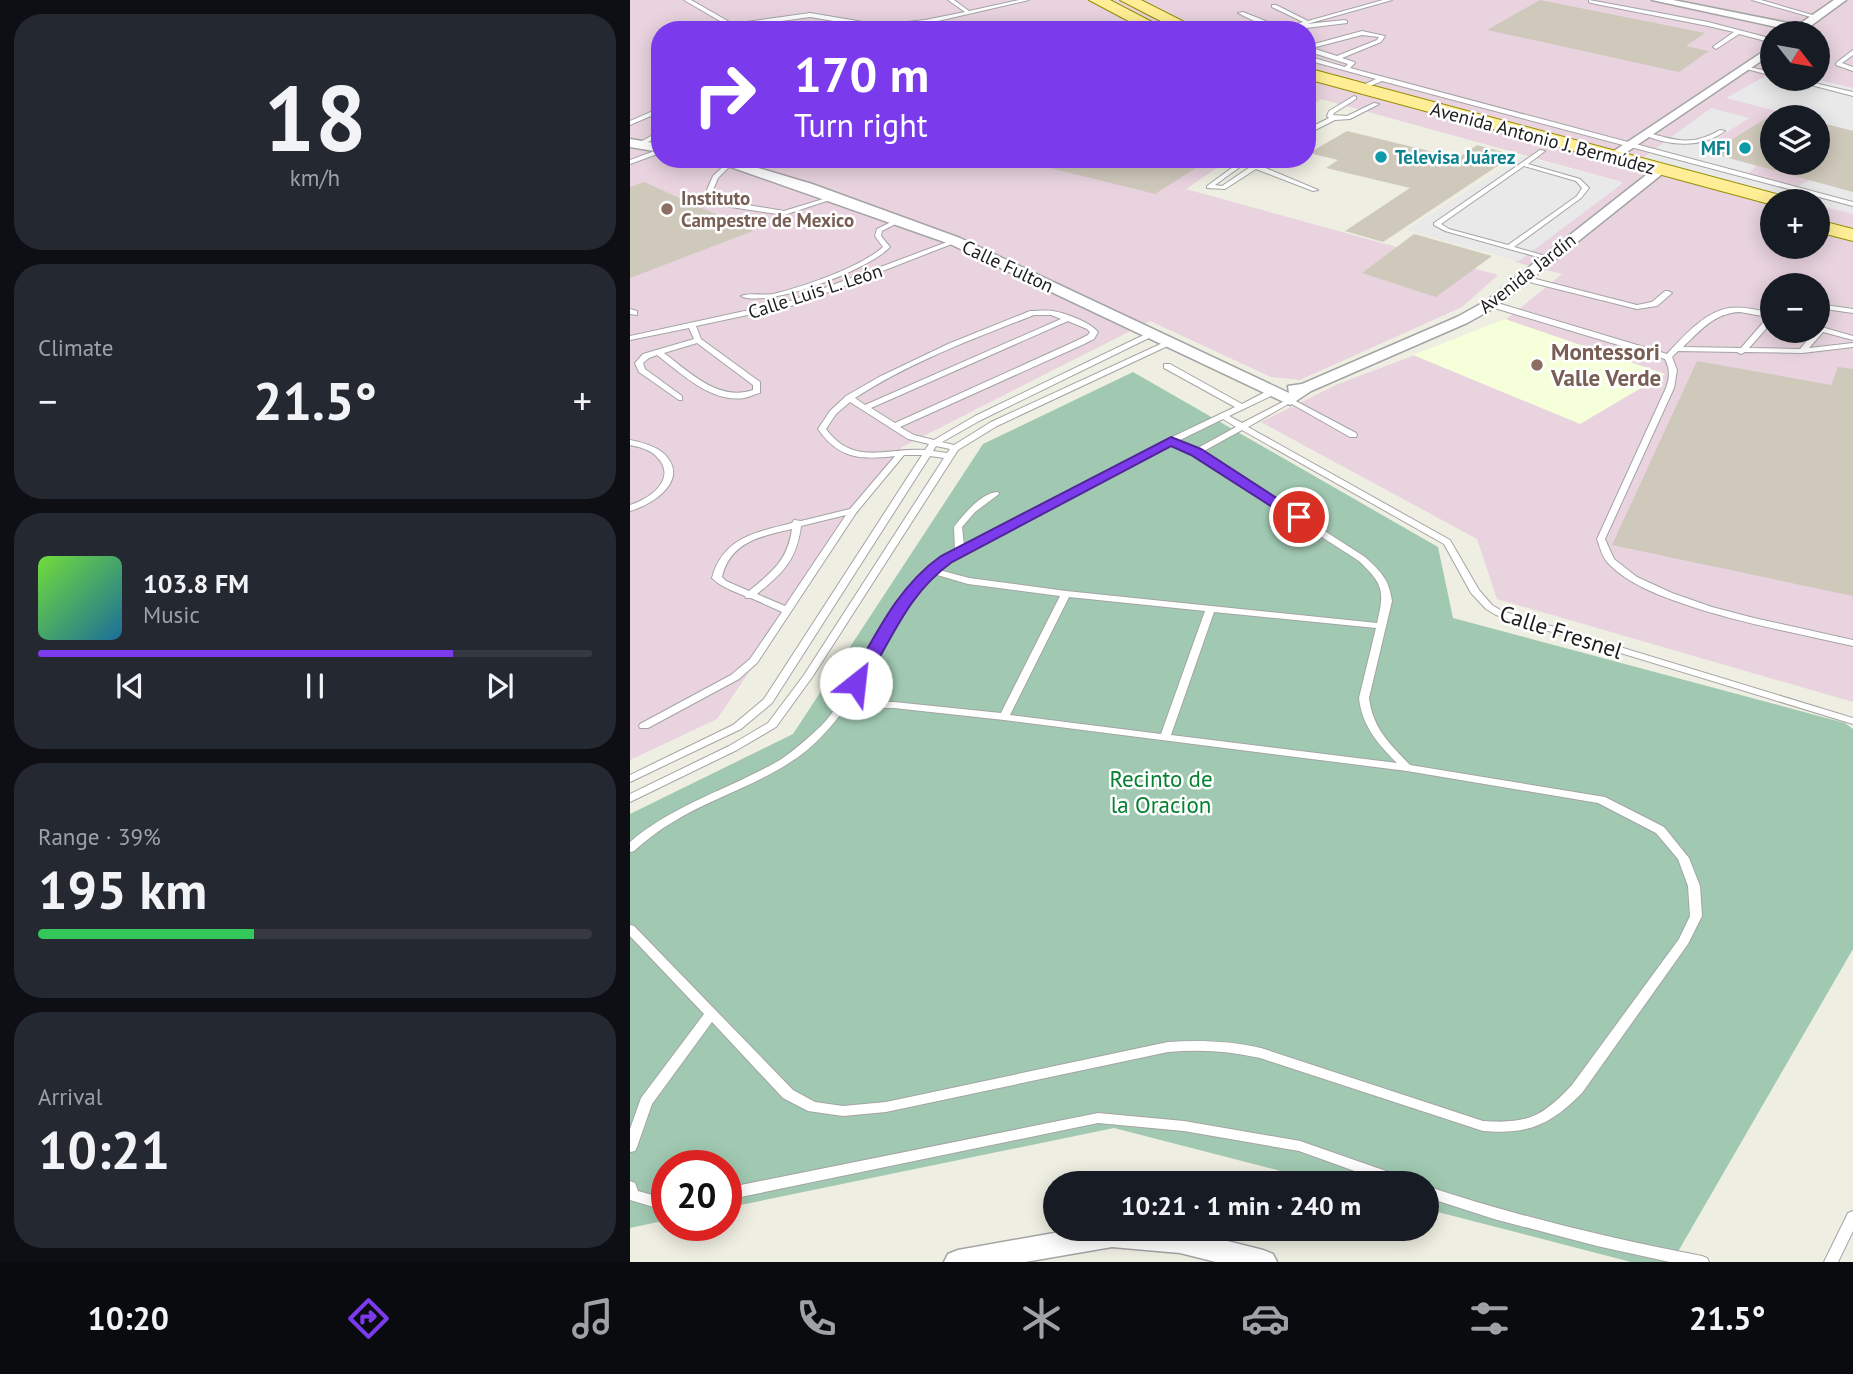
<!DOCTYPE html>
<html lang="en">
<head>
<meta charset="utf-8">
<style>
  :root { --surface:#171b24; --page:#242831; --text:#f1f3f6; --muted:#9ea1a6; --line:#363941; --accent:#7c3aed }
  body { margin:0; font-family:"PT Sans",sans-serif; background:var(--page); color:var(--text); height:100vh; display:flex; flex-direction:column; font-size:26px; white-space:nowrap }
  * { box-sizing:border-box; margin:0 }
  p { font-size:23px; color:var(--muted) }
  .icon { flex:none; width:38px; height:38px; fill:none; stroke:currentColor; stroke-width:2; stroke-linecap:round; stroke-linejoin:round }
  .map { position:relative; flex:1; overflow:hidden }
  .details { display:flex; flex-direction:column; gap:14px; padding:14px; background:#0d0f14; width:630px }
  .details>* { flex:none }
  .guide { position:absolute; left:21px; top:21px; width:665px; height:147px; border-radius:28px; box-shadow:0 4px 18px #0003; background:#7c3aed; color:#fff; overflow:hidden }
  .needle { width:46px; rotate:121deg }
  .buttons { position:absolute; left:1130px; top:21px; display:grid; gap:14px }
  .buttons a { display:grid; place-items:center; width:70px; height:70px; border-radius:50%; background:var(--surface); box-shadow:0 4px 18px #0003; font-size:35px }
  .speed { position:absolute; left:21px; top:1150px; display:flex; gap:14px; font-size:35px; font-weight:700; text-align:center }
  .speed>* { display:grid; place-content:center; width:91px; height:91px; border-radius:50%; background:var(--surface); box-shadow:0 4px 18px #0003; line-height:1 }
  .speed .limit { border:10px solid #d22; background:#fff; color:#111 }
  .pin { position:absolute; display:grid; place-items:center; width:60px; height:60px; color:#fff; margin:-30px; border:4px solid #fff; border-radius:50%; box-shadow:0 2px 7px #0007 }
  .me { position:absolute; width:77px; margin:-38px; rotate:29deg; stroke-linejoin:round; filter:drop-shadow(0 0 5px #0008) }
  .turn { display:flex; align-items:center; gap:24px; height:147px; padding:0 28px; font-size:32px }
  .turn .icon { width:91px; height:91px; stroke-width:2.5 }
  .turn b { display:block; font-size:49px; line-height:60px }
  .big { font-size:52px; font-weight:800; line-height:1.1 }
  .details .card { flex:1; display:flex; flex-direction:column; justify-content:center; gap:10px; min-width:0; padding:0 24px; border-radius:28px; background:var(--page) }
  .details .dial { align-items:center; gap:0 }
  .dial b { font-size:91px; line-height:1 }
  .song { display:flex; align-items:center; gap:21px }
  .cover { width:84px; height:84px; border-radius:10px; background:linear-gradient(135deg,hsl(100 70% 55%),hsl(200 70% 35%)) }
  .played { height:7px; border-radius:4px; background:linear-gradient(90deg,var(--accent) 75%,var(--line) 75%) }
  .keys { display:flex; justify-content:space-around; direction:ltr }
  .heat { display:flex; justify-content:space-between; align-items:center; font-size:38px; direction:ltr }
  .charge { height:10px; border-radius:5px; background:linear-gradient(90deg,#34c759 39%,var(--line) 0) }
  .trip { position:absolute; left:413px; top:1171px; width:396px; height:70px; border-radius:35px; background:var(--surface); box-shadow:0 4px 18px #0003; font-weight:800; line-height:70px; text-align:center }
  .tabs { display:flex; height:112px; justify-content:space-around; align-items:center; background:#090b0e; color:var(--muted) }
  .tabs .icon { width:49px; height:49px }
  .tabs .active { color:var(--accent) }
  .tabs b { font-size:32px; color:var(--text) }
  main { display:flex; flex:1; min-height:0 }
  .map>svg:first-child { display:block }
  .industrial { fill:#e8d3df; fill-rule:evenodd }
  .education { fill:#f5ffda }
  .cemetery { fill:#a1c9b2 }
  .parking { fill:#e9e9e9 }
  .building { fill:#cfc9bb }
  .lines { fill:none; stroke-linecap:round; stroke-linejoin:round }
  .service-casing { stroke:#a4a4a4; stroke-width:2 }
  .minor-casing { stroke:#a4a4a4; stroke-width:3 }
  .primary-casing { stroke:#958d00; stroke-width:2 }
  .service { fill:#fff; fill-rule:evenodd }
  .minor { fill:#fff; fill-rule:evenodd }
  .primary { fill:#ffee96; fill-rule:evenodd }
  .route { fill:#7c3aed; stroke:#51269a; stroke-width:2 }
  .culture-dot { fill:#0f9aa8; stroke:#fff; stroke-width:2.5 }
  .education-dot { fill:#8d6e63; stroke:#fff; stroke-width:2.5 }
  .labels { text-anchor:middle; stroke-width:5; stroke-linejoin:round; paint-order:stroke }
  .far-street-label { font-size:19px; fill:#1d1d1d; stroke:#fff }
  .far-culture-label { font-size:19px; font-weight:bold; fill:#0d838f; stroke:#fff; text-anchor:end }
  .far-education-label { font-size:19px; font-weight:bold; fill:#785e54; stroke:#fff; text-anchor:start }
  .education-label { font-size:23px; font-weight:bold; fill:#785e54; stroke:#fff; text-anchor:start }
  .street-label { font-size:23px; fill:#1d1d1d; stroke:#fff }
  .park-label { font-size:23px; fill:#058131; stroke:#fff }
</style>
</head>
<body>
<main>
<section class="details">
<div class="card dial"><b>18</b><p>km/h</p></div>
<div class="card"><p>Climate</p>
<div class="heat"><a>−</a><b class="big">21.5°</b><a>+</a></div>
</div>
<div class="card">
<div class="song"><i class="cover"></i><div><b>103.8 FM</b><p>Music</p></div></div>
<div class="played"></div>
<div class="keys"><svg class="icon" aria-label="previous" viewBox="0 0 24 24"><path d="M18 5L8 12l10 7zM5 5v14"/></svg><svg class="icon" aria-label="pause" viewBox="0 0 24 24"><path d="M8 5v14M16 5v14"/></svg><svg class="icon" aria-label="next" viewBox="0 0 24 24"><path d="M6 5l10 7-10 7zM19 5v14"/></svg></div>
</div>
<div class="card"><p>Range · 39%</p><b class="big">195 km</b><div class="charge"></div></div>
<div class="card"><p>Arrival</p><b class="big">10:21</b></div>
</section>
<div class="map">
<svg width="1223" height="1262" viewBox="0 0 1223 1262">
  <rect width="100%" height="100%" fill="#efeee2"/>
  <path class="industrial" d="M0,0H1223V702L867,599L847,539L631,422L708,384L873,322L932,274L885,262L992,182L691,99L677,108V30H30V159H600L556,189L868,275L832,307L670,380L641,377L520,321L272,447L87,719L0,760ZM1143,33H1188V79H1143ZM1143,117H1188V163H1143ZM1143,201H1188V247H1143ZM1143,285H1188V331H1143Z"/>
  <path class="education" d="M875,319L1035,374L950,424L783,355Z"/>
  <path class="cemetery" d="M503,372L808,547L823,618L1215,723L1223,729V949L1042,1262H1001L796,1209V1183H697L484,1128L96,1208V1166H37V1220L0,1228V814L163,734L353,444Z"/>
  <path class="parking" d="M1143,72V79H1184L1223,88V131L1188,122V117H1169L1096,98Z
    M1081,108L1119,118L1085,140L1095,144L1081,153L1127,165L1118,174L1167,187L1180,180L1223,191V214L1188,205V201H1174L1011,159Z
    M892,156L993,183L889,261L776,230Z"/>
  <path class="building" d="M910,0L1075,33L1056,46L1079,51L1049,72L857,30Z
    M1143,114V163H1188V122L1223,131V192L1080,153Z
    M717,131L828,158L847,145L884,155L753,242L715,231L780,188L696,168L708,160L679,153Z
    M413,159H580L525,194L412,166Z
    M14,182L123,231L0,278V187Z
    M784,234L862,256L806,297L732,273Z
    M1067,361L1201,385L1208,367L1223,369V596L982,545Z"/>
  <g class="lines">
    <g class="service-casing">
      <path id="service" d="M54,0H61L103,24L180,13L251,25L295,20L335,12L318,0H324L339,11L389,0H399L295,24L251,29L180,17L102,28Z
        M753,0H762L677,24L715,20L717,21V23L668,29C663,28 657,30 651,30C640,28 619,19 608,13L613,12L653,28L673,22L642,7V5H646L678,21Z
        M959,0L1078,22L1143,39V43L1109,34L1086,49L1083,47L1084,46L1104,32L1078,26L961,3L959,2Z
        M1122,0H1131L1189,17L1184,18Z
        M732,31L755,36L751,42L712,58L724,62L725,63L720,68L1223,202V206L752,81L733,89H729V87L746,79L677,60V56L715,67L718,64L677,51V46ZM732,35L749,37L747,40L707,56L682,48Z
        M1223,50V55L1212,63L1223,67V71L1206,65V63Z
        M1113,66L1143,72V76L1113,68Z
        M1158,79H1167L1223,92V96Z
        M724,96L726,97V99L704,113L703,115L717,116L744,103L749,104L720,119L705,120L677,134V129L699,118L697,116L699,111Z
        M30,108V112L0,125V121Z
        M1090,130L1095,131C1071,149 1038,146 1012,134L1015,132C1046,140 1060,147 1090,130Z
        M30,131V136L10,146L5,145Z
        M30,149V153L0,164V160Z
        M910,150L915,151L898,164L950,179L959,188L951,198L884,247L919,257V259H915L815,231L804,225V223ZM894,166L946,181L952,188L947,196L878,245L819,229L811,224Z
        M614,159H621L585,185L592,186L632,159H640L631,166L688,190L683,191L626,169L595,189L577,188V186Z
        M98,162L103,163L88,178L83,190L88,200L154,211L203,196L206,198L154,215L94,206L83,202L77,190L83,176Z
        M269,218L271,219V221L252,231L251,236L260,247C240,269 138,309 111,296C120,292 133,296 143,294C173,287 231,267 253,247L245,236L247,229Z
        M325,239L328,241L327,242L165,305L66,326L71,339L130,382V393C125,394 119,397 114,398C81,403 51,373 27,355L19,358L13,363L15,369L52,396V400H49L9,372L5,363L13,354L64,339L59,328L0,340V336L160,301ZM67,343L123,385V390C89,402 59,372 34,353Z
        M891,276H894L1007,305L1022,302L1035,291H1038L1042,293L1027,306L1007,309L891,280Z
        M858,302H864L1037,354C1053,337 1074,312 1099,308C1113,306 1129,310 1143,314V321L1119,348L1170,349L1185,331H1188V326L1223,336V340L1193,332L1179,348L1223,343V347L1172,353L1115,352L1111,354L1107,352L1048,351L1042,357L1047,370L1044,388L975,539L984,559L1007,577L1042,593L1082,607L1124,618L1223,640V646C1166,633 1109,623 1054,604C1028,595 998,584 978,563C972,557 970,547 967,539L1036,388C1040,377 1040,369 1035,359L858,306ZM1110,312L1138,317L1111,348L1053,347C1071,330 1084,313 1110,312Z
        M1188,304L1223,309V313L1188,308Z
        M0,309L7,311V315L0,314Z
        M400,311C407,311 416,310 423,311C435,313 460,322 468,332L464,339L452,345L270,427L284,435L304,440L345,416L520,332H526L527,334L351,420L312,442L324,445L361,422L537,341H543L544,343L367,426L328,450L183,676L146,727L107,750L0,802V794L99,746L138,723L174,675L314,458L300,456L142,703L111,729L0,782V775L103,725L134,699L292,455H274L226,513L127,663L109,679L18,728H10L9,726L10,724L101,675L120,659L152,612L121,598H116L115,596C103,591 91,587 82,578C93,537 127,532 162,523L164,520L171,521L220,509L265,456C230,460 209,459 188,429L200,411L216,396L249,377L318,344ZM404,315H421L431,319L235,405L225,398C280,362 343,339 404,315ZM438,321L457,329L460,332L458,335L446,341L265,423L241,408ZM220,402L278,439L299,444L295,450C257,447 224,467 196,429L206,414ZM306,446L320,449L317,453L303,451ZM216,515L155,606L127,594C152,574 167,560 171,526ZM162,529C158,560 142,572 119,591L96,581L92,577C100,542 131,536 162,529Z
        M534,364H540L612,404L639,390H645V394L599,416L612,423L660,398L726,433L727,435L726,437H720L660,403L618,427L820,540L849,590L862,605L872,611L1223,718V724L866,615L856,609L841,593L814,544L612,430L572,452L735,557C751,572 759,579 762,601L739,698C743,729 760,744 780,765L975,797L1034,827L1059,858L1070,886L1072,916L1058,944L952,1093C920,1125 898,1135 853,1131L630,1058C600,1051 570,1049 538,1052L256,1112L213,1116L178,1111L153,1098L82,1022L22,1104L7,1147L5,1151L0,1152V1129L11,1098L74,1014L0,936V925L4,926L163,1090L185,1102L213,1106L256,1102L538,1042C570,1040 600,1041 631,1048L853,1121C898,1124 912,1117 942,1085L1049,939L1060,916L1058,886L1048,859L1026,833L968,803L777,771L374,720L264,708L216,707C200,729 182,749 159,763C122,787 80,799 43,822C29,830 16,840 4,851L0,852V842C44,804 100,789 150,760C165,750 178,738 191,726C202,715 211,700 219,687C250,637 273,578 325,550L324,527C333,515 352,492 368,492L369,494L345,512L332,527L334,546L538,439L605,407L534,368ZM593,419L606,427L566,449L548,441ZM541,444L563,454L729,561C753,584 755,590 747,623L436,591L339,578L309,570L319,561ZM304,574L338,584L430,596L371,713L264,702L221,701C247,659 266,607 304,574ZM439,597L575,611L531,734L380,715ZM584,612L746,628L729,698C732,726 748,744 767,763L541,735Z
        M0,440C10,442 23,445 32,452C62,478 25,504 0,511V505C20,499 49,478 26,456C19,449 9,447 0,445Z
        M468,1113L554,1121L670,1141L779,1179L781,1183H758L669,1151L554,1131L468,1123L96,1200V1188Z
        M0,1181L5,1183L8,1191L37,1199V1211L0,1200Z
        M796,1186C887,1216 978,1238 1072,1256L1077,1258L1079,1262H1040L967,1246L864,1219L796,1197Z
        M1223,1211V1231L1208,1262H1194L1218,1213Z"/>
    </g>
    <g class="minor-casing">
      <path id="minor" d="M1022,0H1043L1168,25L1204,0H1216L1171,33H1159L1161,30Z
        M1143,45V53L985,160L975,157Z
        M0,139L30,144V152L0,147Z
        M78,159H98L182,184L330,238L659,393L658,386L672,384L827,317L856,301L1025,168L1036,171L866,307L837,323L681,391L660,405L320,244Z
        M452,1228L550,1229L633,1250L643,1254L647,1262H586L550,1253L482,1247L395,1262H314L318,1254L328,1250Z"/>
    </g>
    <g class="primary-casing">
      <path id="primary" d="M459,0H480L522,22L514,27L508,26Z
        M490,0H511L570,30H548Z
        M677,68L1157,197L1160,201H1143V205L677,79Z
        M1188,220L1223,229V241L1188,232Z"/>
    </g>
    <use href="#service" class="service"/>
    <use href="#minor" class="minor"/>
    <use href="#primary" class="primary"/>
  </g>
  <path class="route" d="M541,437L571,449L676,517L669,522L664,521L561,455L541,446L322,562C275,596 262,641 232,687H221L218,683C245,637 266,588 311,556Z"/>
  <g class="culture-dot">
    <circle cx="1115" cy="148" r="7"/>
    <circle cx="751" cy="157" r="7"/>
  </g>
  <g class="education-dot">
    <circle cx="37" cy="209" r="7"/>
    <circle cx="907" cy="365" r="7"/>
  </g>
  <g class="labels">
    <g class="far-street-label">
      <text transform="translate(913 138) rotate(15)" y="7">Avenida Antonio J. Bermúdez</text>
      <text transform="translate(378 266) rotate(25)" y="7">Calle Fulton</text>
      <text transform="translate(897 273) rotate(-38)" y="7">Avenida Jardín</text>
      <text transform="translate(185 291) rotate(-18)" y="7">Calle Luis L. León</text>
    </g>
    <g class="far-culture-label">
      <text x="1101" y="155">MFI</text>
      <text x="765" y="164" text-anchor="start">Televisa Juárez</text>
    </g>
    <g class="far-education-label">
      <text x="51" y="205">Instituto<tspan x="51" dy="22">Campestre de Mexico</tspan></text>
    </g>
    <g class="education-label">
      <text x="921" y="360">Montessori<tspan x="921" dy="26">Valle Verde</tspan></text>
    </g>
    <g class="street-label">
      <text transform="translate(931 632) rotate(18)" y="8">Calle Fresnel</text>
    </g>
    <g class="park-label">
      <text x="531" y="787">Recinto de<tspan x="531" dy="26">la Oracion</tspan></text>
    </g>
  </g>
</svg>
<div class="buttons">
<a><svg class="needle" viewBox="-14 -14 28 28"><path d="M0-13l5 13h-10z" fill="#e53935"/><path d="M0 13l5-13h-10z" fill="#9ea1a6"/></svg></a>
<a><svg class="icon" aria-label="layers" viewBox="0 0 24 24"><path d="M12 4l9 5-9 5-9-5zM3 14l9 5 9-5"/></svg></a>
<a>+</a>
<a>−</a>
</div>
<div class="speed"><div class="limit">20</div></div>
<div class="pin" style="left:669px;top:517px;background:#d93025"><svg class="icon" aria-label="arrive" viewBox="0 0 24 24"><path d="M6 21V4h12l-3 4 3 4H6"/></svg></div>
<svg class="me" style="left:226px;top:683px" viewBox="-20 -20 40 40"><circle r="19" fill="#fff"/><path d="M0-13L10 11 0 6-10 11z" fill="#7c3aed"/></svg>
<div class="trip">10:21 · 1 min · 240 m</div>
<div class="guide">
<div class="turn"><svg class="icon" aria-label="right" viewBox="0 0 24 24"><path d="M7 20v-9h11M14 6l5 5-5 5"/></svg><div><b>170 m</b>Turn right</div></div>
</div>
</div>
</main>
<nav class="tabs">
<b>10:20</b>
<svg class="icon active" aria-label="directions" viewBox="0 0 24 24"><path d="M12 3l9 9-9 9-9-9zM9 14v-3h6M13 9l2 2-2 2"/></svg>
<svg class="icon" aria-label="music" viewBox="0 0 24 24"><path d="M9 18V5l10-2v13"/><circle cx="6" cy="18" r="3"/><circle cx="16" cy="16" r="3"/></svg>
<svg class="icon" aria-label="phone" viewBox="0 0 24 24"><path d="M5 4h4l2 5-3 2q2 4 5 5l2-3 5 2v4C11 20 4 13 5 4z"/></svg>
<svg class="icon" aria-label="climate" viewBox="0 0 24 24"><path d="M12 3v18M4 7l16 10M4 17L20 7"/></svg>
<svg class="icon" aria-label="car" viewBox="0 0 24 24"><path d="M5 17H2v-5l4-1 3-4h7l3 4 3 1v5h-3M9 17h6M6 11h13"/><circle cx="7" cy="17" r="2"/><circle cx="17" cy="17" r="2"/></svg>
<svg class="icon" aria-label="filters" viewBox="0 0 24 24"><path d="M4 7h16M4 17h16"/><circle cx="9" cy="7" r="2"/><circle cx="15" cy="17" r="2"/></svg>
<b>21.5°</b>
</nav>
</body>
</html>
